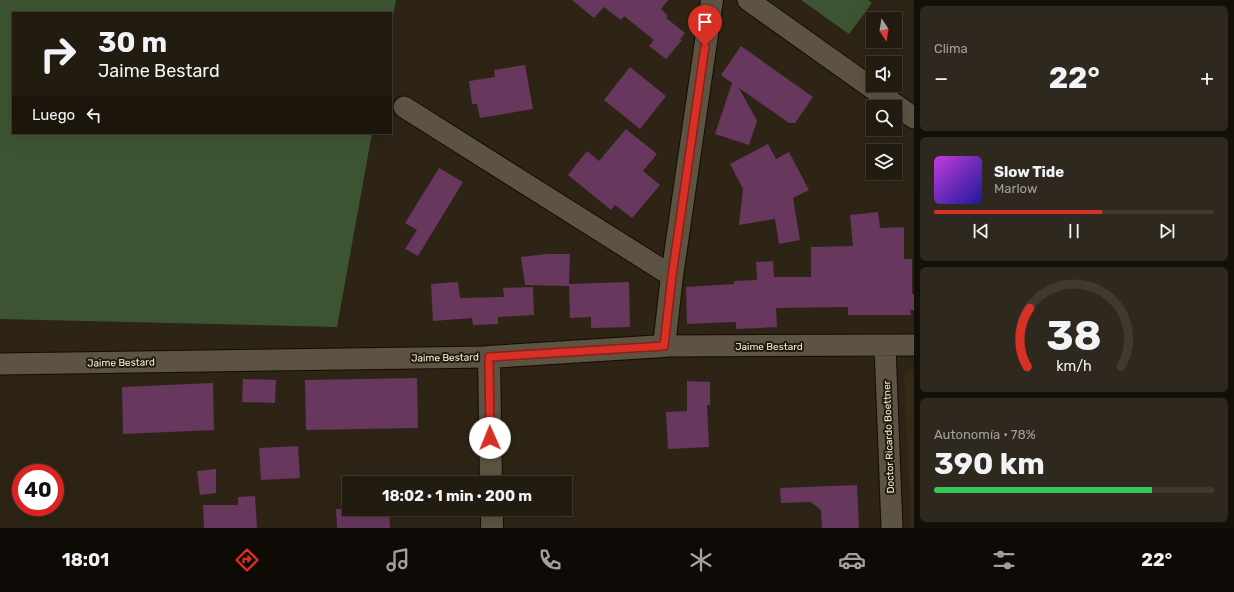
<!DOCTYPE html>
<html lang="es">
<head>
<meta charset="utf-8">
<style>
  :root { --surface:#221b10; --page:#2e281e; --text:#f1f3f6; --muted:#a2a19f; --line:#3f3930; --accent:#d93025 }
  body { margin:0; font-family:Rubik,sans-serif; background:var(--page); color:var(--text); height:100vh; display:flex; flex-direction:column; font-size:15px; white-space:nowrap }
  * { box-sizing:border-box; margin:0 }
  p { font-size:13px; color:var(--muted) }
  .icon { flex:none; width:22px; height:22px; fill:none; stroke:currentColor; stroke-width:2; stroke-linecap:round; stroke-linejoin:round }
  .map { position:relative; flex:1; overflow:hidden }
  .sheet { display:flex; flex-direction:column; gap:6px; padding:6px; background:#130f09; width:320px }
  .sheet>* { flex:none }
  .banner { position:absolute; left:12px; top:12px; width:380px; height:122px; border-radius:0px; box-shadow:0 4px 16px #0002,0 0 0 1px var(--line); background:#221b10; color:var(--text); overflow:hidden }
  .needle { width:26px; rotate:168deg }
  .buttons { position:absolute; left:866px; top:12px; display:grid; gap:8px }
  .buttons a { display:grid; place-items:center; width:36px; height:36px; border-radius:0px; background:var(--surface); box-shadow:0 4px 16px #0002,0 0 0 1px var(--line); font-size:20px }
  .speed { position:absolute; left:12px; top:464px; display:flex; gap:8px; font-size:20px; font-weight:700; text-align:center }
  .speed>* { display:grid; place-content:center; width:52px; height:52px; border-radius:50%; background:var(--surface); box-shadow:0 4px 16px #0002,0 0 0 1px var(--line); line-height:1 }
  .speed .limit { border:6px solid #d22; background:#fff; color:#111 }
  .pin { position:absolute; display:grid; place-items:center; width:34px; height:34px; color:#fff; margin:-41px -17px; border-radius:50% 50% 50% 0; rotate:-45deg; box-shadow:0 0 4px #0007 }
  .pin .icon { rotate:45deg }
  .me { position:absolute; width:44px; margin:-22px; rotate:359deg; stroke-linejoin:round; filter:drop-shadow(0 0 3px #0008) }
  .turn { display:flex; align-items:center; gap:14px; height:84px; padding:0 20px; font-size:18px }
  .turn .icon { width:52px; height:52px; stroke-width:2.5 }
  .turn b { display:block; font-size:28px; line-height:34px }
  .then { display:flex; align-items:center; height:38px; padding:0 20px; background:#0003; gap:8px; font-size:15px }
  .big { font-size:30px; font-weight:700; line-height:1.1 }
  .sheet .card { flex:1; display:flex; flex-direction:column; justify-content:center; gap:6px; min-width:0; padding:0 14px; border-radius:6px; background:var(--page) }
  .sheet .dial { align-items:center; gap:0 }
  .dial svg { height:104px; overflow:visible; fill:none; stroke:var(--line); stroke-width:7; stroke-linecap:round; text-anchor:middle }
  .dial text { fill:var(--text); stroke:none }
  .song { display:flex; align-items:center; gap:12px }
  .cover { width:48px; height:48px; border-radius:6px; background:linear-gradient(135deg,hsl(290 70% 55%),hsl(240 70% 35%)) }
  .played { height:4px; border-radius:2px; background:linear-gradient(90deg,var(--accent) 60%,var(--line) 60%) }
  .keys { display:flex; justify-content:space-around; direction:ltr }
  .heat { display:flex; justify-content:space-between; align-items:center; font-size:22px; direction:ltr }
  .charge { height:6px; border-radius:3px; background:linear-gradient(90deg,#34c759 78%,var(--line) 0) }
  .trip { position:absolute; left:342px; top:476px; width:230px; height:40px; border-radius:0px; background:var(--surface); box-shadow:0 4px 16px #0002,0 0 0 1px var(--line); font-weight:700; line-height:40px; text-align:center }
  .tabs { display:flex; height:64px; justify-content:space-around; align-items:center; background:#0e0b06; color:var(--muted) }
  .tabs .icon { width:28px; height:28px }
  .tabs .selected { color:var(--accent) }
  .tabs b { font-size:18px; color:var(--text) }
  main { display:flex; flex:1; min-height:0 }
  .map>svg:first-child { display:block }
  .built { fill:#362a14 }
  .green { fill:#3d5432 }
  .building { fill:#67375e }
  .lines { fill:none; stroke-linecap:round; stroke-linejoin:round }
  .minor-casing { stroke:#150d02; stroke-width:23 }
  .tertiary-casing { stroke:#150d02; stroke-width:24 }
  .minor { stroke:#5d5343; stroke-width:21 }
  .tertiary { stroke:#5d5343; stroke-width:22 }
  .route-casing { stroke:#8d1f18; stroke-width:10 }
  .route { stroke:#d93025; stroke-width:7 }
  .labels { text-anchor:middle; stroke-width:4; stroke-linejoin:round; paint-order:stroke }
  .street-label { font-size:10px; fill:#f4eee4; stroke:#231a0b }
</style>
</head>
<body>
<main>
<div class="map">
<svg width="914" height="528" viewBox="0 0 914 528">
  <rect width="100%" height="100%" fill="#2d2415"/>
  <path class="built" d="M908,370H914V528H911L904,374Z"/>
  <path class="green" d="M0,0H396L391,26V13H13V133H372L337,327L0,319Z
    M801,0H868L872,3L849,34Z"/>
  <path class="building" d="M572,0H668L661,9L668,16L666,18L685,33L680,39L682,40L666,59L649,46L654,40L624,16L621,20L604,7L594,18Z
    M741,46L813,97L795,123H789L739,88L757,121L749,145L715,134L732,83L721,75Z
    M525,65L533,109L480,118L477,104H472L469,81L495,77L494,70Z
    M630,67L666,96L640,129L604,100Z
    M626,129L657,154L643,171L660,185L632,218L615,205L611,210L568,175L587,151L599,161Z
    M768,144L776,159L789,152L809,190L793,198L800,240L779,244L775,219L739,225L743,189L730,164Z
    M439,168L463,182L418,256L405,249L417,230L405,223Z
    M878,212L880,228L904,227V259H912V294H914V310H910L911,315H848V307L776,308L777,327L736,329V322L687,324L686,287L734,284V281L757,280L756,262L773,261L774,277H811V247L853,246L850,215Z
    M546,254H570L569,286L525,285L521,257Z
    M458,282L460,298L504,297L503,288L533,287L534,315L498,317V324L473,325L472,318L433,321L431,284Z
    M629,282L630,327L591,328V317L570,318L569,284Z
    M417,378L418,428L306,430L305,380Z
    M243,379L276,380L275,403L242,402Z
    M687,381L710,382V405H707L709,447L668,449L666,412L687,411Z
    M213,383L214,430L123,434L122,387Z
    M298,446L300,478L261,480L259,448Z
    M216,469V493L200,495L197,471Z
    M857,485L859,528H822L821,510L811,502L781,503L780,488Z
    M255,496L257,528H204L203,505H238V497Z
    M336,509H389L390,528H337Z"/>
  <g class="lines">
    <g class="minor-casing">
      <path id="minor" d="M748,0L914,118
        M404,107L672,276
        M664,346L914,345
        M885,346L892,528
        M0,364L489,357"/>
    </g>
    <g class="tertiary-casing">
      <path id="tertiary" d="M491,483L489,357L664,346L672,276L712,0
        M492,509V528"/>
    </g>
    <use href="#minor" class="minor"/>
    <use href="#tertiary" class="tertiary"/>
  </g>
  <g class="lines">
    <g class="route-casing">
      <path id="route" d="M490,438L489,357L664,346L672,276L705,46"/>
    </g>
    <use href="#route" class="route"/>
  </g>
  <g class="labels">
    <g class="street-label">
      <text x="769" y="350">Jaime Bestard</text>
      <text transform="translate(445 357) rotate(-1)" y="4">Jaime Bestard</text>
      <text transform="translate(121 362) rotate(-1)" y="4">Jaime Bestard</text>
      <text transform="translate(888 437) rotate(-92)" y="4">Doctor Ricardo Boettner</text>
    </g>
  </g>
</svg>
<div class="buttons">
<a><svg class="needle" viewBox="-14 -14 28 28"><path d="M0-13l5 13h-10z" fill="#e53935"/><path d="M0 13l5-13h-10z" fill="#a2a19f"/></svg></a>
<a><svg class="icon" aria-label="sound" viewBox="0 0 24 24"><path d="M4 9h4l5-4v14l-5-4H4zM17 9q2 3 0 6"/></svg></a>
<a><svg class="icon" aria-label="search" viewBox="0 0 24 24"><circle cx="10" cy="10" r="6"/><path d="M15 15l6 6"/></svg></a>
<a><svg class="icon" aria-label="layers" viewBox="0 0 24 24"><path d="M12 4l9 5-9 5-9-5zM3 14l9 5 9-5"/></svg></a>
</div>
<div class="speed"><div class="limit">40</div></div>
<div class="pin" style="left:705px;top:46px;background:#d93025"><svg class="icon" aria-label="arrive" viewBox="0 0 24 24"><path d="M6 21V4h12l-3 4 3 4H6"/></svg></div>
<svg class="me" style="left:490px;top:438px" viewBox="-20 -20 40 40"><circle r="19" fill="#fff"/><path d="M0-13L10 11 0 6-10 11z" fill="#d93025"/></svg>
<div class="trip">18:02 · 1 min · 200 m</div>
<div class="banner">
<div class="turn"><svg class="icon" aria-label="right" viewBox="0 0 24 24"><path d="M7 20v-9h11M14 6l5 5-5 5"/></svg><div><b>30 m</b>Jaime Bestard</div></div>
<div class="then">Luego<svg class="icon" aria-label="left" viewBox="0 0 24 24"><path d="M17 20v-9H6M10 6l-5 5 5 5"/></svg></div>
</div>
</div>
<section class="sheet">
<div class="card"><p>Clima</p>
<div class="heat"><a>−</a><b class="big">22°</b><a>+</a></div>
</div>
<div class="card">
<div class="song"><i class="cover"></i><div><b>Slow Tide</b><p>Marlow</p></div></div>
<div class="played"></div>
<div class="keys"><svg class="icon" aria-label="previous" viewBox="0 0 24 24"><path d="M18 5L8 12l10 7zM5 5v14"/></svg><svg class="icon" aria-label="pause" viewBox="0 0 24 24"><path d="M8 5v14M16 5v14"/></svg><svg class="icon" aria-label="next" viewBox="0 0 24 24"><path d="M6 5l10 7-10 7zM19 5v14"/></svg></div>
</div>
<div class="card dial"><svg viewBox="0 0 100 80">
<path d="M14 69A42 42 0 1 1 86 69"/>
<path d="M14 69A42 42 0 0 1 16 24" stroke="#d93025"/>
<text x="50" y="56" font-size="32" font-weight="700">38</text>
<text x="50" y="72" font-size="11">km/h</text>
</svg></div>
<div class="card"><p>Autonomía · 78%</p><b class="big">390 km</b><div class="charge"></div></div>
</section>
</main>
<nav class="tabs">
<b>18:01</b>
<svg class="icon selected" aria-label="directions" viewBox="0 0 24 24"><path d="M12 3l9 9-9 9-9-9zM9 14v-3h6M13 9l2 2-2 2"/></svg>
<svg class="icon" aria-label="music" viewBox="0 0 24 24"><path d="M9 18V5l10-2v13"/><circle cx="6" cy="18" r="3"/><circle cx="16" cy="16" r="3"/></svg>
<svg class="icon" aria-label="phone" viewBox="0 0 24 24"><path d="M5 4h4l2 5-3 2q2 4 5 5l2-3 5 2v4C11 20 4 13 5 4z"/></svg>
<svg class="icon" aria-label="climate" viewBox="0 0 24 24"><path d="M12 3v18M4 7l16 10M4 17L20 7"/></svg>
<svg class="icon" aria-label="car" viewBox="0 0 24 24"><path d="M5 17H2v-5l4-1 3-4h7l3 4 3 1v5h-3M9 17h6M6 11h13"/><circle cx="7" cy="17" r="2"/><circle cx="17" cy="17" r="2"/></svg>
<svg class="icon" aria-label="filters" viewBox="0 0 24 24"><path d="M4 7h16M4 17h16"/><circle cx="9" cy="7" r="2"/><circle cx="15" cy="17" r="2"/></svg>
<b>22°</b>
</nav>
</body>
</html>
